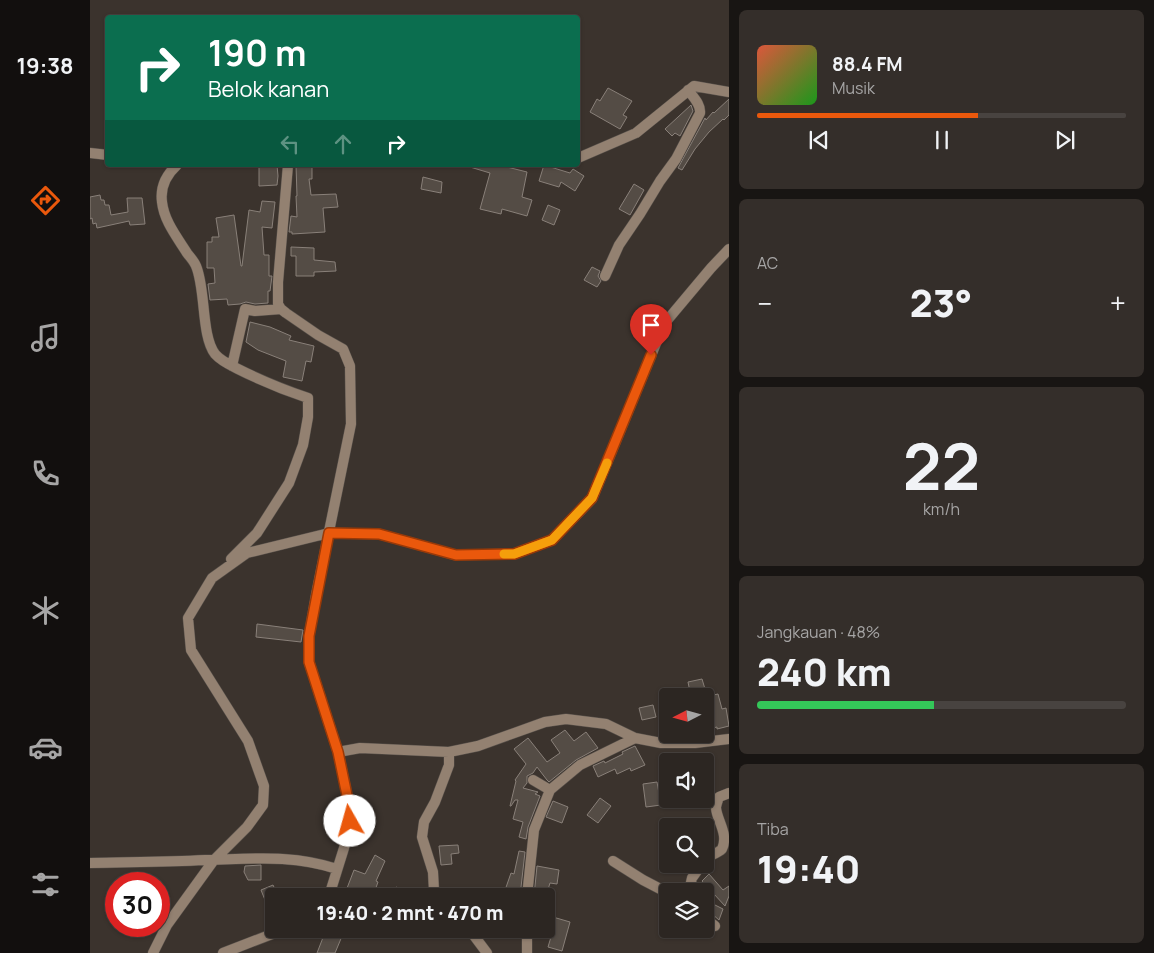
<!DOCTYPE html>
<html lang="id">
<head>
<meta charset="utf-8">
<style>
  :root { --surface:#2c2622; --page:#342e2a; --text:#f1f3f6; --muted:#a6a5a5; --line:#484340; --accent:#ea580c }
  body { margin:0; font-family:Manrope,sans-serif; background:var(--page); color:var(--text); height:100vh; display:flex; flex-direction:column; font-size:19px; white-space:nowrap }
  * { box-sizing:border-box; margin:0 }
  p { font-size:16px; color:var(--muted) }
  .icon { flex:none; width:28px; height:28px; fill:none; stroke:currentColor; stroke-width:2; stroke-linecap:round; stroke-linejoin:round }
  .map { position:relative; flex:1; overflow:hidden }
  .side { display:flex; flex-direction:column; gap:10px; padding:10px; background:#181513; width:425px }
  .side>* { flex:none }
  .top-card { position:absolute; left:15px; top:15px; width:475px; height:152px; border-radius:5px; box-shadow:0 1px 4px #0004,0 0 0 1px var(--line); background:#0b6e4f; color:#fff; overflow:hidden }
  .needle { width:32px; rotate:264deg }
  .tools { position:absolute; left:569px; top:688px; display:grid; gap:10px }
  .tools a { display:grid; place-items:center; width:55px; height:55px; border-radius:5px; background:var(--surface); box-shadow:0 1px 4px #0004,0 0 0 1px var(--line); font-size:25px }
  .speed { position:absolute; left:15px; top:872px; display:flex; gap:10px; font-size:25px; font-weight:700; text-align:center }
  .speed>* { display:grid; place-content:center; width:65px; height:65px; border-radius:50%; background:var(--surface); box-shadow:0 1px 4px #0004,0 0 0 1px var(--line); line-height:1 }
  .speed .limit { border:8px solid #d22; background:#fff; color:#111 }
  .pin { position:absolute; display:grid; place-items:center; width:42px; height:42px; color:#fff; margin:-51px -21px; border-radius:50% 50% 50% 0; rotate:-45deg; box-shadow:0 0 5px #0007 }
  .pin .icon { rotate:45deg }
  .me { position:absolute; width:55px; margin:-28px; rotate:353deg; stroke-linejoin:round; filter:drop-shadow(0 0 4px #0008) }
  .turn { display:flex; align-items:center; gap:18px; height:105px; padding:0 20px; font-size:22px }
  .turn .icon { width:65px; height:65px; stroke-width:2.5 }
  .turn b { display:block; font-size:35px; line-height:42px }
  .lanes { display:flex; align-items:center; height:48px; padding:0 20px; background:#0003; justify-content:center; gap:25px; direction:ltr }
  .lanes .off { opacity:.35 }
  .big { font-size:38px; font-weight:800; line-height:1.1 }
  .side .card { flex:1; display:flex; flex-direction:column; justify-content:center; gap:8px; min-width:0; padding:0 18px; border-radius:8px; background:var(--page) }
  .side .dial { align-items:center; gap:0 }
  .dial b { font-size:65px; line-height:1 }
  .song { display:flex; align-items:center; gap:15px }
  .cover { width:60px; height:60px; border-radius:8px; background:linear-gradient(135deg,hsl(10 70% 55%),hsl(120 70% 35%)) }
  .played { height:5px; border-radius:2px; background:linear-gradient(90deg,var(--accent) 60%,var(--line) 60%) }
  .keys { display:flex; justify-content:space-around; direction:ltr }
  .heat { display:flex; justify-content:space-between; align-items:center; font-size:28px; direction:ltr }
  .charge { height:8px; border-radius:4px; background:linear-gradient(90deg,#34c759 48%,var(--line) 0) }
  .trip { position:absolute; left:175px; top:888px; width:290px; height:50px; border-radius:5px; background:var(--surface); box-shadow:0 1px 4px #0004,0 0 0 1px var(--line); font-weight:800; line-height:50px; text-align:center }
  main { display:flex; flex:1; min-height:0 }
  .tab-bar { display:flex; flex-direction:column; width:90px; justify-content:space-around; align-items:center; background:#120f0e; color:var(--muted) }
  .tab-bar .icon { width:35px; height:35px }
  .tab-bar .on { color:var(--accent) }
  .tab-bar b { font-size:22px; color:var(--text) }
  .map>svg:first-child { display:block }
  .building { fill:#544c45; stroke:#898079 }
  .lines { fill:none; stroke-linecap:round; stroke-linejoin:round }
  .street-casing { stroke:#58514b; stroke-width:11 }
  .street { stroke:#938171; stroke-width:10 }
  .route-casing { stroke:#983908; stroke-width:12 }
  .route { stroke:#ea580c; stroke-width:9 }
  .slow { stroke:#f59e0b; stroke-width:9 }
</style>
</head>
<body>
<main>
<nav class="tab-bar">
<b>19:38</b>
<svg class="icon on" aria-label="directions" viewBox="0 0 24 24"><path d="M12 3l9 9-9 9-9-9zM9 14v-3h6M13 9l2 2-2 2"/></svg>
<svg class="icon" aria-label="music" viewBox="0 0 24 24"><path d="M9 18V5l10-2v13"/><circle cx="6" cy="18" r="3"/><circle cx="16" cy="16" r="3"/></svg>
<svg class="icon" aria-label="phone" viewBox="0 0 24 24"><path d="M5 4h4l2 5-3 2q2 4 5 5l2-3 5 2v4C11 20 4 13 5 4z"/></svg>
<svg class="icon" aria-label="climate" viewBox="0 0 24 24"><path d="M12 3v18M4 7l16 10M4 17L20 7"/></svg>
<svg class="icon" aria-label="car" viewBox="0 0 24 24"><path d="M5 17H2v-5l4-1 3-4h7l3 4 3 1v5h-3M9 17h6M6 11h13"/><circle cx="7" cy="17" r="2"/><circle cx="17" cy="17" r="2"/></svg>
<svg class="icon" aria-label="filters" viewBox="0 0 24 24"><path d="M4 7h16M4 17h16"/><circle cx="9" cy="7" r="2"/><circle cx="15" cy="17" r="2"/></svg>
</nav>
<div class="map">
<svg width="639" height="953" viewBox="0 0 639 953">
  <rect width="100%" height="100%" fill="#3b332d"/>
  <path class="building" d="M518,88L542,101L533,115L537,117L530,129L500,112L507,99L510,101Z
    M639,99V115L634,120L633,119L619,132L605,149L592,170L588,168L615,118L616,120L623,112L624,113Z
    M601,105L603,111L590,136L585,133L582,136L575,129Z
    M169,165H187L188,176L187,185L169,186Z
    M206,165H222V179H219L221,195L246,194L248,207L233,208L235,232L202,234V232H199L201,216L207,217L206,196H207Z
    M380,165H409L437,172L432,197L442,200L437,216L412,209L411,214L390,209L400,173L380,167Z
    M454,165L480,173L483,169L494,176L485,191L471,182L469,187L449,181Z
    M333,177L352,182L351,193L331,189Z
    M544,184L554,190L540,215L529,209Z
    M10,195L11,200H14L15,205H19L21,215L38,212L37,198H52L55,224L40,225L39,221L7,228L6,223L3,224L2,218L0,219V197Z
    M172,201L185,202L182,228L172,227L174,255H179V276H182L180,291H178V303L165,304L156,302L150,304L138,305L137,299L120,300L118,284L125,283L124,268H117V242H122V237H129L126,218L144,215L151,266H152L159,210L170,212Z
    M458,205L470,210L464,225L452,220Z
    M201,247L224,248V260L245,262L246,271L224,272V276H206V256H201Z
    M502,267L510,271L508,276L511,281L507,287L494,280Z
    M160,322L180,327L201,336L199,340L224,346L221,362L216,361L212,381L193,377L196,361L168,350L156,342Z
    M167,624L213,630L211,642L166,637Z
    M612,679L615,689L600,692L598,682Z
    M628,694L632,709L636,708L639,726L627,729V727L615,730V697Z
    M563,705L566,717L552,720L549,708Z
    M475,730L484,741L496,732L508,748L486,760L459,782L457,780L447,767L443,773L437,776V783L433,788L448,792L445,794L450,796L438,827L436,839L429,837L433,822L423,819L428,800H425L421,806H420L426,781L425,780L436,764L424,749L438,738L457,762L470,753L461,740Z
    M545,746L555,765L541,771L540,768L527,774L525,769L508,777L503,766L514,761L515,763L533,754L532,752Z
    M567,782L571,805L556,807L553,784Z
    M510,798L521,806L508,823L497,815Z
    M463,801L478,807L472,823L456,817Z
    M368,845L369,853L361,854L362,864L351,865L349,846Z
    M429,851L435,852L430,896H413L421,873L424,874Z
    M285,855L295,861L286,881L288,882L283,896L274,893L270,896H254L264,870L275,874Z
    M171,865V880H158L154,872L155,866Z
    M447,866L469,870L467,884L460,883L456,896H444Z
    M619,874L633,890L639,886V896L635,906L612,881Z
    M183,885L188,896H184V902L177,905L171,890Z
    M306,887L328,896H302Z
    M615,900L633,909L629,920L621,913L615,911Z
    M456,915L480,922L472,951L458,947L461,937L456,936Z
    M240,929H255L245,953H227L234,935L237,937Z"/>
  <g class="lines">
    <g class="street-casing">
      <path id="street" d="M0,153L18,155
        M488,158L546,133L604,86L639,92
        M87,165C76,175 70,187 72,202C74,221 87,237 97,253C100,257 104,261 106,266C116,289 111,336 125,354C131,361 140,365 148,369C170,380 194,390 218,398V417L213,445L199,483L167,533L141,559
        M198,165L188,282V304L191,309L196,313L228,335L253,349L260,366L261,424L226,595L219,636V662L248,752L258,799L260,821L254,848L239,896
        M515,276L529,245L550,214L570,181L586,159L610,113C611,104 603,97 598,90
        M142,366L155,309L165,311L191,309
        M248,752L270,748L359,752L388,746L455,722L476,719L516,724L545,738L571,743H605L639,739
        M443,780L460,790
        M615,859C619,855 627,854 632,849C639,834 627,821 626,808C626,805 628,800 629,797L639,793
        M523,861L553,880L578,893
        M0,863C38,862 76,862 115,860C161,859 202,854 247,869
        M599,891L602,878L612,864
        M346,896L344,891L343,872L332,837L334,822L345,802L359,765V752
        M437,896L444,830L460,790L490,765L545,738
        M615,918L625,926
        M379,929L397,953
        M63,953L77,925L124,860L157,827L173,805L174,786L158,741L101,650L98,618L122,578L157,553L239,533L289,534L365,555L424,554L462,540L502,499L574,324L621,268L639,249
        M133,953L195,929
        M437,953V929"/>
    </g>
    <use href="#street" class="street"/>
  </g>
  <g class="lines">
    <g class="route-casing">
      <path id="route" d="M260,821L258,800L248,752L219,662V636L239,533L289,534L366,555L424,554L462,540L502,498L561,355"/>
    </g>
    <use href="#route" class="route"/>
    <path class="slow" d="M414,554H424L462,540L502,498L517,463"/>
  </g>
</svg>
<div class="tools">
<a><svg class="needle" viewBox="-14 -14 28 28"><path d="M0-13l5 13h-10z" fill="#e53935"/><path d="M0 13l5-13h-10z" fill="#a6a5a5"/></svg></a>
<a><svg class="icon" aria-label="sound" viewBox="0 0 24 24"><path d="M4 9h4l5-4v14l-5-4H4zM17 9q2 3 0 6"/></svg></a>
<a><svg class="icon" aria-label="search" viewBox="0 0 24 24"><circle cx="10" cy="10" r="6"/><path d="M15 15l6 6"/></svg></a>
<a><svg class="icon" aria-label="layers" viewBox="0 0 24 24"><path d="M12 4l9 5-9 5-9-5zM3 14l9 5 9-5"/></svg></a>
</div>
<div class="speed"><div class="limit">30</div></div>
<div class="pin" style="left:561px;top:355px;background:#d93025"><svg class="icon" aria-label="arrive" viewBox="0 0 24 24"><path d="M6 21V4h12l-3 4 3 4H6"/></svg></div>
<svg class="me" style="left:260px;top:821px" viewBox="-20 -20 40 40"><circle r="19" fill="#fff"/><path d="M0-13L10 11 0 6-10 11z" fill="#ea580c"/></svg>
<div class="trip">19:40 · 2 mnt · 470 m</div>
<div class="top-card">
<div class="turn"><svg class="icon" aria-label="right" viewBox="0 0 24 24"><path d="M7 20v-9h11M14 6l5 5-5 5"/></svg><div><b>190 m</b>Belok kanan</div></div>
<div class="lanes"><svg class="icon off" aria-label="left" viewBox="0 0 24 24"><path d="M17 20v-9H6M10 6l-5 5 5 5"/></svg><svg class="icon off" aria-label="ahead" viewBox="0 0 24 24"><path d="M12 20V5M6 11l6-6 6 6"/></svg><svg class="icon" aria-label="right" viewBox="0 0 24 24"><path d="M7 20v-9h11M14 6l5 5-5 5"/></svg></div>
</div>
</div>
<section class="side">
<div class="card">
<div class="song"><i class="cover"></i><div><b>88.4 FM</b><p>Musik</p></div></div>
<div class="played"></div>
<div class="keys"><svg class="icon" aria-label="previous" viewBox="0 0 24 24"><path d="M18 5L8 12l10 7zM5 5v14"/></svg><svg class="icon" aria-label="pause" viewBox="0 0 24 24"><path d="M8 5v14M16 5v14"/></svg><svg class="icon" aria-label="next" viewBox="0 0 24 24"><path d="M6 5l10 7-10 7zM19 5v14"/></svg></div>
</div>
<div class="card"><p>AC</p>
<div class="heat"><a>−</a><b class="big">23°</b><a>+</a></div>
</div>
<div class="card dial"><b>22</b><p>km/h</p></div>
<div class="card"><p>Jangkauan · 48%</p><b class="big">240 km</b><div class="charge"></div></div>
<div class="card"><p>Tiba</p><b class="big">19:40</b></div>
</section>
</main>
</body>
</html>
